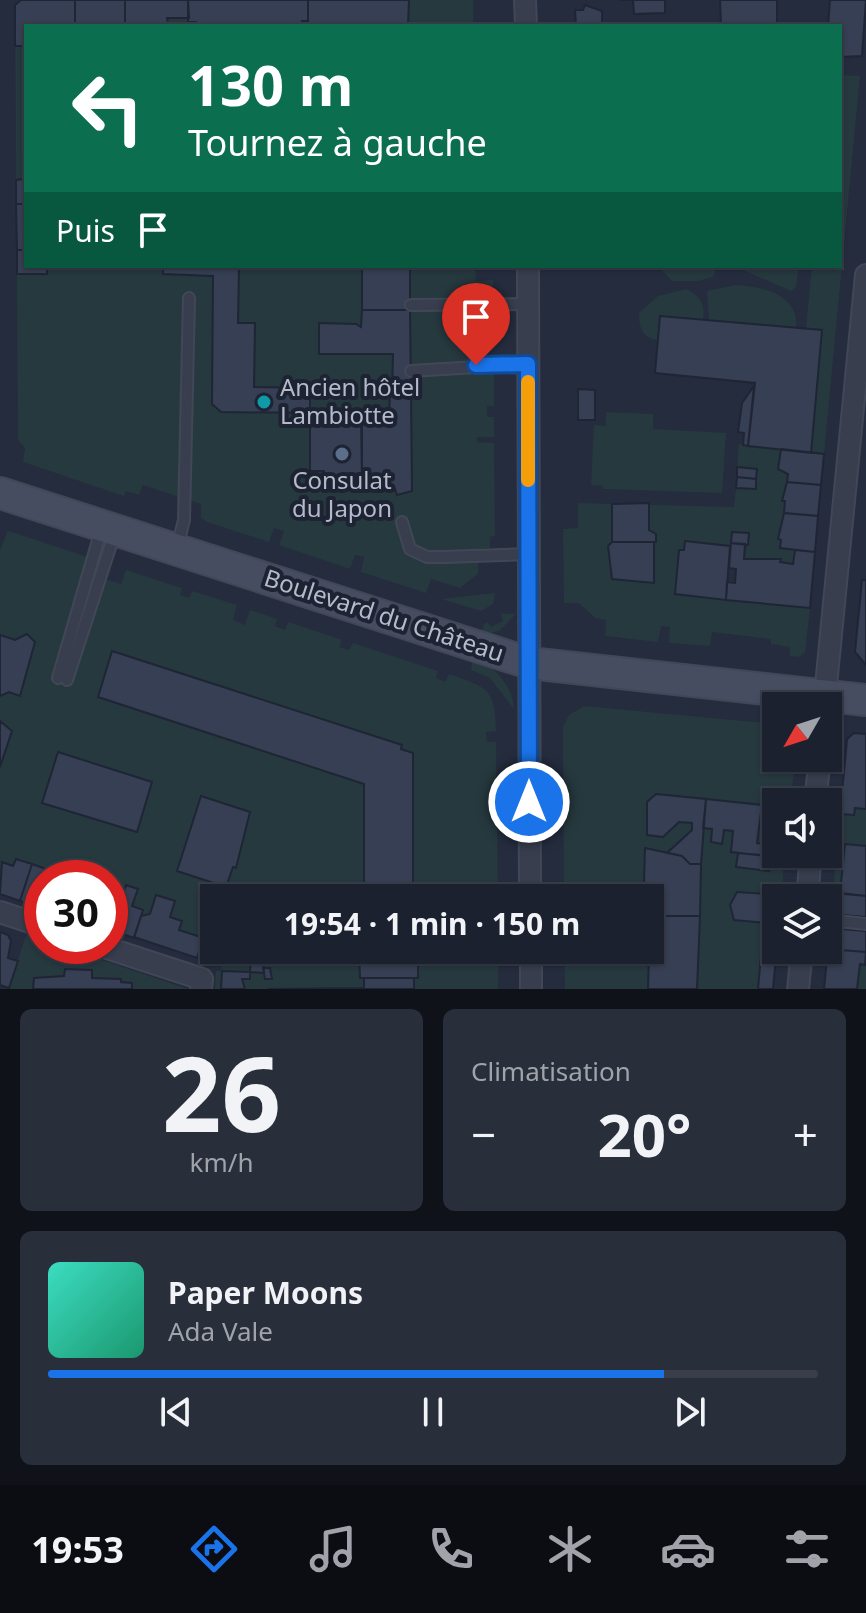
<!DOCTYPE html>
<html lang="fr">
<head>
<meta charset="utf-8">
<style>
  :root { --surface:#1b212e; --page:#282e3a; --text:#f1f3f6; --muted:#a0a3aa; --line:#393e4a; --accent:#1a73e8 }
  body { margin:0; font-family:"Noto Sans",sans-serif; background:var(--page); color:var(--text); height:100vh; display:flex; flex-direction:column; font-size:30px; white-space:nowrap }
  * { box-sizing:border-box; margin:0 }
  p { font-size:26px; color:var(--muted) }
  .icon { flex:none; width:44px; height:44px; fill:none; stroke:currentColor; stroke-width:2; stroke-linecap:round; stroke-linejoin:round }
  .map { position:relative; height:989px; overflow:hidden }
  .details { display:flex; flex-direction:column; gap:20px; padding:20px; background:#0f1219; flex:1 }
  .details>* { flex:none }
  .banner { position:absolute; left:24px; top:24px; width:818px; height:244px; border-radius:0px; box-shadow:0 2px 6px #0004,0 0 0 2px var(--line); background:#0b6e4f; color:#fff; overflow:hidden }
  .needle { width:52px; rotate:231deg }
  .controls { position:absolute; left:762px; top:692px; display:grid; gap:16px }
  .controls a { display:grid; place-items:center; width:80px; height:80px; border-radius:0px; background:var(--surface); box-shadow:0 2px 6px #0004,0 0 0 2px var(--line); font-size:40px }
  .speed { position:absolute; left:24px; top:860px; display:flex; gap:16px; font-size:40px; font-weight:700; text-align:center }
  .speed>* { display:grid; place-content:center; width:104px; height:104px; border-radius:50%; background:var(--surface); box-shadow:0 2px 6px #0004,0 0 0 2px var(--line); line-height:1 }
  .speed .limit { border:12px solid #d22; background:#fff; color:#111 }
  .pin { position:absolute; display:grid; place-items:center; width:68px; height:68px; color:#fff; margin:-82px -34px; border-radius:50% 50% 50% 0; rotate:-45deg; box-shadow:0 0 8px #0007 }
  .pin .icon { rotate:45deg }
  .me { position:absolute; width:88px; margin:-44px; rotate:0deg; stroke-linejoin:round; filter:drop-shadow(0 0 6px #0008) }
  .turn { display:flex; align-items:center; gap:28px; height:168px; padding:0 32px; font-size:36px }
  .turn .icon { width:104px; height:104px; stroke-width:2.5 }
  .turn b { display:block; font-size:56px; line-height:68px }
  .then { display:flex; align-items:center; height:76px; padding:0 32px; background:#0003; gap:16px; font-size:30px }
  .big { font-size:60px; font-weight:700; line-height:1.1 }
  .details .tile { flex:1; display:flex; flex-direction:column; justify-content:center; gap:12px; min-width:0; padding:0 28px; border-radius:12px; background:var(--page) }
  .details .dial { align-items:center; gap:0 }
  .dial b { font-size:104px; line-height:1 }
  .song { display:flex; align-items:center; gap:24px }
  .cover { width:96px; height:96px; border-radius:12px; background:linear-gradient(135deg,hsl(170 70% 55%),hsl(160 70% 35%)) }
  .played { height:8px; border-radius:4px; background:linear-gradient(90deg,var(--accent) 80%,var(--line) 80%) }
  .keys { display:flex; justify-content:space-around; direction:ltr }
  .heat { display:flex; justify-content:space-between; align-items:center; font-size:44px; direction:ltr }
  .details .tiles { flex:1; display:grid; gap:20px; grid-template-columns:1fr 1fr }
  .tile:last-child { grid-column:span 2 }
  .trip { position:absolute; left:200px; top:884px; width:464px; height:80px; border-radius:0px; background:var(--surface); box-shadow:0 2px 6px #0004,0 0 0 2px var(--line); font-weight:700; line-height:80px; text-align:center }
  .dock { display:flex; height:128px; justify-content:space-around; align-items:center; background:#0b0d12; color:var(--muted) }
  .dock .icon { width:56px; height:56px }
  .dock .on { color:var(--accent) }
  .dock b { font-size:36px; color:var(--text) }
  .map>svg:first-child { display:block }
  .green { fill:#26393f }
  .building { fill:#363f54; stroke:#1f2535; stroke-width:2 }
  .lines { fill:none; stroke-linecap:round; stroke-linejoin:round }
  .lane-casing { stroke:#414757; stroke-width:14 }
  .street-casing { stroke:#414757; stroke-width:24 }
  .secondary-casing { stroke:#414757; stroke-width:34 }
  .lane { stroke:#383e4e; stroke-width:10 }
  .street { stroke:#383e4e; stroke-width:20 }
  .secondary { stroke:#464d61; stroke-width:30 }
  .route-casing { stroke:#114b97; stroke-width:20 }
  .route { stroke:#1a73e8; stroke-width:14 }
  .slow { stroke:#f59e0b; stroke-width:14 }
  .culture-dot { fill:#0f9aa8; stroke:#1d2333; stroke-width:3 }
  .service-dot { fill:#5c6f8a; stroke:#1d2333; stroke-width:3 }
  .labels { text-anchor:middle; stroke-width:8; stroke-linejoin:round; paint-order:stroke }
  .poi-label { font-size:24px; fill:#b4bac9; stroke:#1d2333; text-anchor:start }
  .street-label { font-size:24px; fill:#b4bac9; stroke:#1d2333 }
</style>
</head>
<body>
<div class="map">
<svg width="866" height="989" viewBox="0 0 866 989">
  <rect width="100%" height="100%" fill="#242c3e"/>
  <path class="green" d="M21,0H473V26H26V266H475L476,281L493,280V301H476V312L494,314V348L476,349V365L494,369V406H487V417H494V437H477V442L494,443L495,536L490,537V548L478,549V574L460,588L431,579L426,593L361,572L364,557L355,555L350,569L279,545L284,531L274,528L269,542L207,522L201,518V504L143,485L139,495L126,491L124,496L23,462L25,448L18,440L15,5Z
    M840,75L860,76L824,454L811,453V449L822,330L806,328L812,266H840Z
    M658,266H714L716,269L713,277L698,281H672Z
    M734,266H799L796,287L791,291Z
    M735,285C761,286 800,294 796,328L709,320L707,291Z
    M686,289C700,296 706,304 703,320L660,316L658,340C642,338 639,328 639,313L658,296Z
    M606,412L653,414V429L726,433L722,493L603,489V486L591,485L594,425L606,426Z
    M739,444L781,449L785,474H788L782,500L785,501L783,528H779L778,539L781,540V548L795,550L793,564L780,562V559H744L749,533L732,532L730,546L686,541L684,550L679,551L675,594L810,608L805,652L799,657L790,656V647L771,644V639L712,632L710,646L669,643L670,627L661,626L658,642L605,636L606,620L595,618L579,603H564L563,529L578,528V503L734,507L736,488L756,489L757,469L737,467Z
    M8,531L88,557L83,572L121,584L126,570L182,588L180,595L189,598L192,591L237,605L233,620L245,625L250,610L277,619L275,626L285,630L288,622L342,640L339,647L349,650L353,643L438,671L436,678L445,682L449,674C487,687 496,689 496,731L486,732L487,742H496L498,898H214V950H498V989H215L216,971H222L221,966L110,930V878H42L0,894V550Z
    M495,593L493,604L481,611L441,599Z
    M501,614H516L499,631L481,635L484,624L488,622L491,627L503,621Z
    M473,656C494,667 512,683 514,709L490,678L471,670Z
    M584,706L776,724V758L796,759L790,802H776V854H784L782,898H776L773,989H565V950H650V898H564L563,727L569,715Z
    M866,734V989H824L847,739Z
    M26,935L42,940V946H60L188,989H9Z"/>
  <path class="building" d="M21,0H75V26H26V46H15V5Z
    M75,0H125V26H75Z
    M125,0H188L189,18H167L168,23L125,26Z
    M188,0H308V21H302L301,26H196V22H188Z
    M308,0H409L408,26L308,25Z
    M619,0H665V13L634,14L633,0Z
    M720,0H777V24H721Z
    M830,0H866L862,56L840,57V26H828Z
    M585,5L602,11V26H576L575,10H583Z
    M23,179L26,204H16V180Z
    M16,204H26V250H17Z
    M17,250H26V266H47V274H17Z
    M163,266H239L238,323H255L254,387L310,388V413L221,412L212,404L213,276L163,274Z
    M410,266V310H362V267Z
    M362,310H410L411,392L392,393L393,354H319V323L356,324L361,327Z
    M660,316L822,330L811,453L748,446L755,383L655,373Z
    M754,386L748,446L743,445L744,433L738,432L742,403Z
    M578,389L595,390V420H578Z
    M411,392L412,491L397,495L394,486L370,485V481H362L361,414H389L390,393Z
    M310,416H362V481L360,476H324V471H310Z
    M781,449L824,454L821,485L787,482L788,474L778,469Z
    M737,467L757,469L756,479L737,477Z
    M737,477L756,479V489L736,488Z
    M787,482L821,485L818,516L784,513L785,501H782Z
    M649,503V530L656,534V542H612V504Z
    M784,513L818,516L815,552L780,548L781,540L778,539Z
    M732,532L749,533L748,545L731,543Z
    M685,541L730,546L726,600L675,594L679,550H684Z
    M612,542H654V583L612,579L608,546Z
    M731,543L745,544L744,559H781L780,562L793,564L795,550L815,552L810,608L726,600L727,582L735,583L736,569L729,568Z
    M862,580H866V665L855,652Z
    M0,635L15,640L27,634L35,642L20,696L9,692L0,696Z
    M112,651L402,745L401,749L413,753V893L364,894V784L98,697Z
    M0,721L12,731L0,767Z
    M854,733L866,734V809L855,808L854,815L840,814L847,739Z
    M58,752L152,782L137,832L42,803Z
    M656,794L706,799L701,864H690L682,856L667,853L692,830V823L679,822L663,837L647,835V802Z
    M201,796L250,812L236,868L233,867L226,887L177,871Z
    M706,799L762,805L757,843L768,844L767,856L731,852L733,831L724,830L722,844L711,842L712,829L703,828Z
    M845,844L866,846V896L840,893Z
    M645,848L682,856L690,864H701L700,916H650V898H647L644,884Z
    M738,853L771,856L769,871L736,867Z
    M16,859L32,864L20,901L0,894L2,862L13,866Z
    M32,864L46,869L43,876L49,878H42V908L20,901Z
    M126,885L138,889L132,906L143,910L134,938L111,930Z
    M737,892L782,895L776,898V924L734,920L730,905Z
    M417,893V898H359V894Z
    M833,893L866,896V917L831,914Z
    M156,895L175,901L170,917L182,921L179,930L204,938L197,958L134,937L141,916L150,914Z
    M110,897L121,901L111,930H110Z
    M650,916H700L697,989H648Z
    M210,920L214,922V950H229L226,959L213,956L211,963L197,958Z
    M829,928L866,931V952L828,949Z
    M0,932L8,935L11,941L8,958L18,961L9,988L0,985Z
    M828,949L866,952L865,965L860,964L857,989H824Z
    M251,950H263L264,973L250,972Z
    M359,950H418V978H360Z
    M761,956L776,957L773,989H758Z
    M263,968H270L272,979H265Z
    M65,969L92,970V978L121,979V982L132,983V989H33L34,978L64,976Z
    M222,971L250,972V979H242L245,989H221Z
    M364,978H414V989H268L364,988Z"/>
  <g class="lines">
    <g class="lane-casing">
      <path id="lane" d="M411,305L527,304
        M411,371L528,364
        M402,522L410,549L427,557H444L529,554
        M177,548L184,520L189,298
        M58,678L101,530
        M67,680L115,532
        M828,920L866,924"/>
    </g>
    <g class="street-casing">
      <path id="street" d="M525,0L526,26
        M528,266L530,898
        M824,706L866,275
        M815,802L820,758
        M807,898L811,854
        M0,912L42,926
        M101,946L202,979L201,989
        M531,950V989
        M798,989L802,950"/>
    </g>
    <g class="secondary-casing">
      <path id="secondary" d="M0,493L529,663L866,700"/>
    </g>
    <use href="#lane" class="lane"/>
    <use href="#street" class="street"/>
    <use href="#secondary" class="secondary"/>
  </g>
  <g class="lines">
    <g class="route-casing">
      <path id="route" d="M476,365L528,364L529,802"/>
    </g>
    <use href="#route" class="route"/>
    <path class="slow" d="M528,382V480"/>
  </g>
  <circle class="culture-dot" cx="264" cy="402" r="8"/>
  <circle class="service-dot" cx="342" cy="454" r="8"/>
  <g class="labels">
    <g class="poi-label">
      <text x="280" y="396">Ancien hôtel<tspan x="280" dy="28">Lambiotte</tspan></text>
      <text x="342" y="489" text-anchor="middle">Consulat<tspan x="342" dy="28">du Japon</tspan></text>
    </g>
    <g class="street-label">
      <text transform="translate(384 616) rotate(18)" y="8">Boulevard du Château</text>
    </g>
  </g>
</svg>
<div class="controls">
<a><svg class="needle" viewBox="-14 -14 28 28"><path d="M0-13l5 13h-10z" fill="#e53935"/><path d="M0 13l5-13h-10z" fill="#a0a3aa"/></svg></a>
<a><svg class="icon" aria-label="sound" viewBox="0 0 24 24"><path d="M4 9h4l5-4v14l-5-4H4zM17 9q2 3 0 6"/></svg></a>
<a><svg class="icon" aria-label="layers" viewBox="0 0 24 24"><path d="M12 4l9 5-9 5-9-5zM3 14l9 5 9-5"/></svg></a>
</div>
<div class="speed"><div class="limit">30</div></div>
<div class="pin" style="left:476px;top:365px;background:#d93025"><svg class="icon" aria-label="arrive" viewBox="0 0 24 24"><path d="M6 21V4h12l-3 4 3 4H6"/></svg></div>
<svg class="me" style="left:529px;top:802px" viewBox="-20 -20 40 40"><circle r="17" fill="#1a73e8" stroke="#fff" stroke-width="3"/><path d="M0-11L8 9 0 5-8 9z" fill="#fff"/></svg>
<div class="trip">19:54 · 1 min · 150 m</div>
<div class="banner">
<div class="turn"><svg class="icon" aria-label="left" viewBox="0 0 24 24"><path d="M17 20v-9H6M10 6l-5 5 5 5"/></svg><div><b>130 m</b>Tournez à gauche</div></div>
<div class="then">Puis<svg class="icon" aria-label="arrive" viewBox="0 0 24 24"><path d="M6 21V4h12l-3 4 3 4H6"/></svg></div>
</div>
</div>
<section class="details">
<div class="tiles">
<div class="tile dial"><b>26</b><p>km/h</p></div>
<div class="tile"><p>Climatisation</p>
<div class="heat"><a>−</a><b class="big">20°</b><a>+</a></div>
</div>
<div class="tile">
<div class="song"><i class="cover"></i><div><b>Paper Moons</b><p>Ada Vale</p></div></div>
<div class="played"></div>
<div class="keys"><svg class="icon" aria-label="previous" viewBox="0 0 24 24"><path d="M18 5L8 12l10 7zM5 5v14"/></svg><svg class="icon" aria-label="pause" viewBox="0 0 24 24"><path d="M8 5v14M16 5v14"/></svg><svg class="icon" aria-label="next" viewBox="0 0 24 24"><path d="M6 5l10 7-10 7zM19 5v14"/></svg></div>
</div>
</div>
</section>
<nav class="dock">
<b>19:53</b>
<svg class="icon on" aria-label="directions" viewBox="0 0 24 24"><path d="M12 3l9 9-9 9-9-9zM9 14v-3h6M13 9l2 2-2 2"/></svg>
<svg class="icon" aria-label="music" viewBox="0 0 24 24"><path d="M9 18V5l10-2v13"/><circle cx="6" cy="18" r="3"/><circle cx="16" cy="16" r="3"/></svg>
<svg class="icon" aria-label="phone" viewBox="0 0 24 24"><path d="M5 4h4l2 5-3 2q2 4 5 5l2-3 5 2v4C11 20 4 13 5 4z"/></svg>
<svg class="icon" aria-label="climate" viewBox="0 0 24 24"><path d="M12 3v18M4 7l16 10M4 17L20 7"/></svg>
<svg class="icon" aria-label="car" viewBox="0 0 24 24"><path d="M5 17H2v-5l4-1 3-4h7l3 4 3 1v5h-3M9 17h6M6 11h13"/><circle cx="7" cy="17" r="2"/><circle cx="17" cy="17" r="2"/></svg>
<svg class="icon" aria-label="filters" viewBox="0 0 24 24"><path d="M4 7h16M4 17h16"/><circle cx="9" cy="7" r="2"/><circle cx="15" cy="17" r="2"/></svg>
</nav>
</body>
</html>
